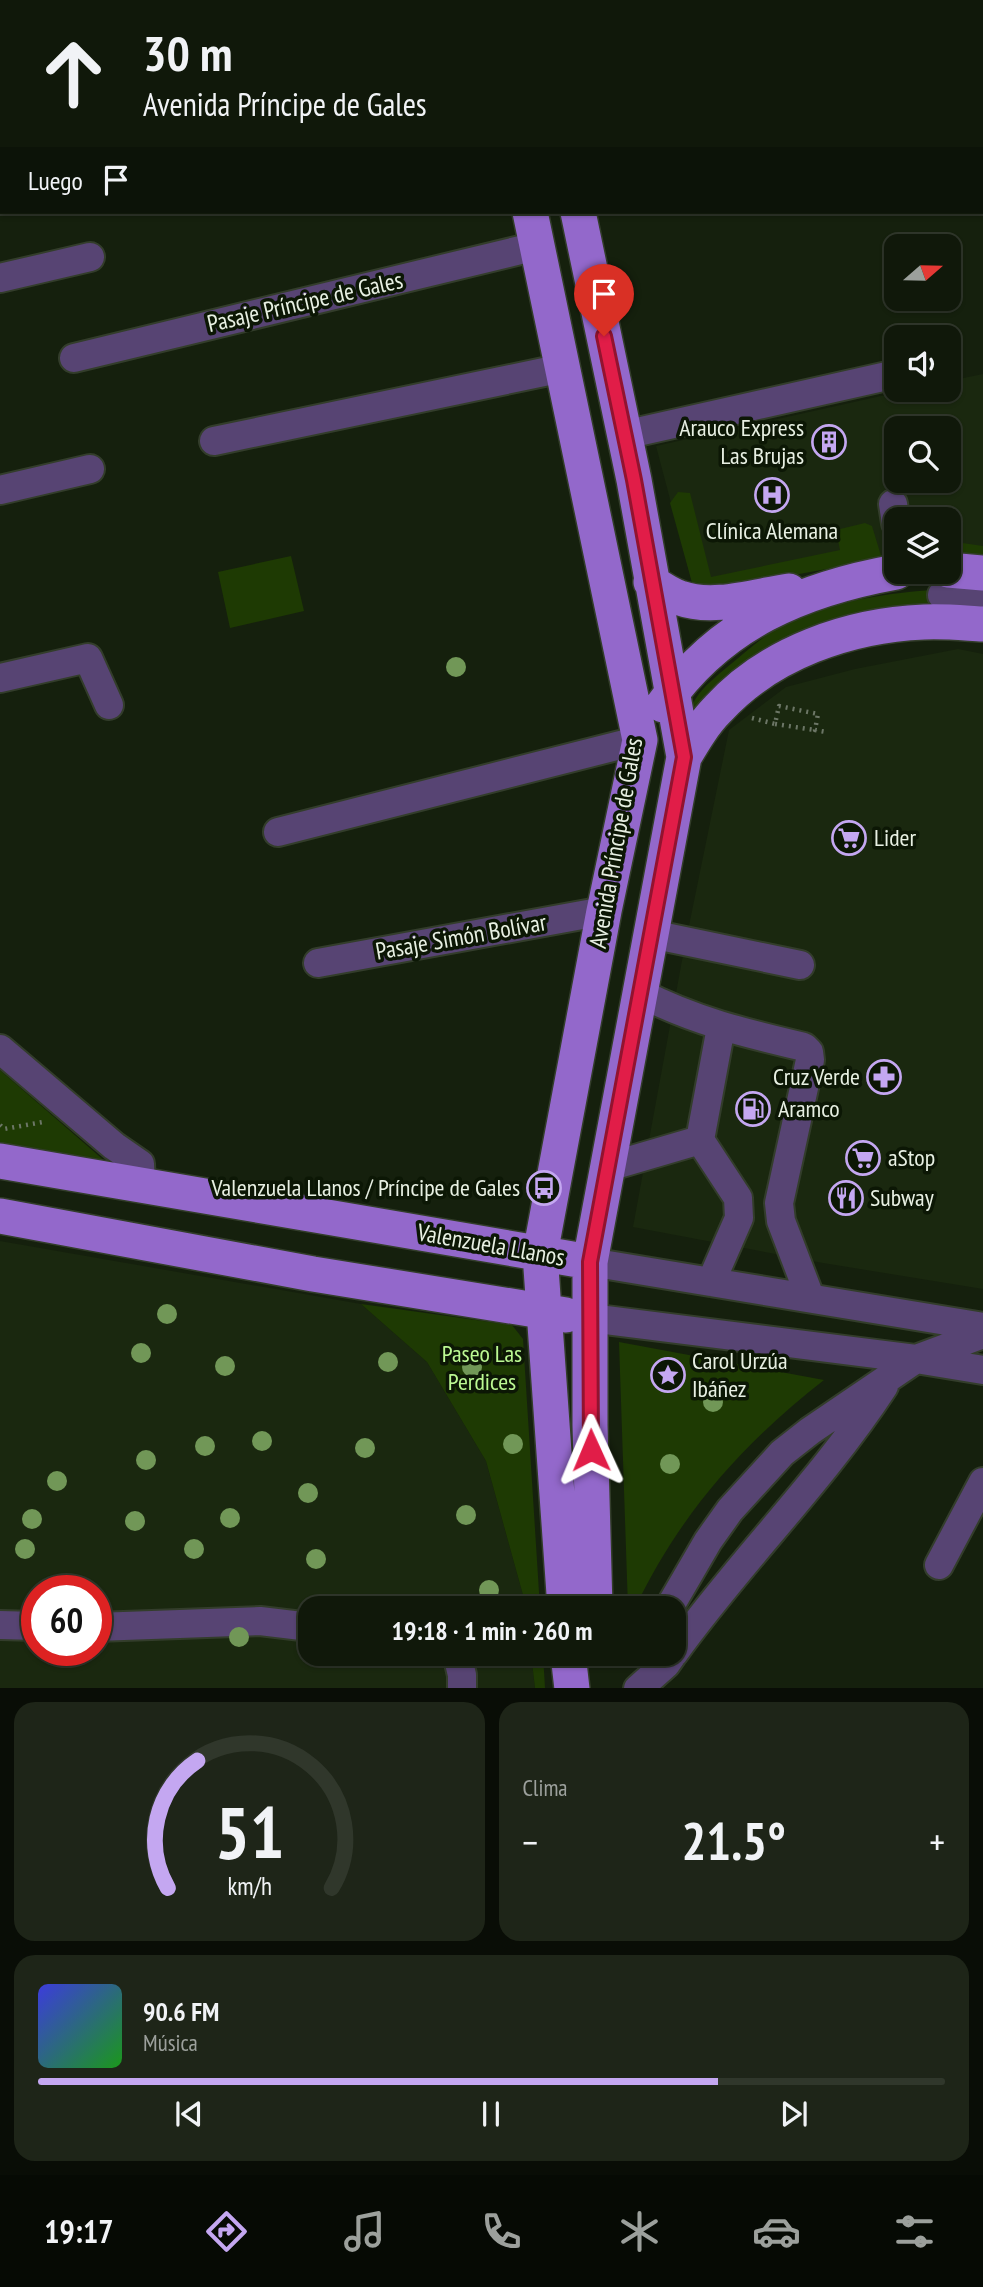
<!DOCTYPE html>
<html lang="es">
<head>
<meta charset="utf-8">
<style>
  :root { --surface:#10180a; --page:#1e2518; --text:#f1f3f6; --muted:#9ca09c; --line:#30372b; --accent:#c4a7f1 }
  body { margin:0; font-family:"PT Sans Narrow",sans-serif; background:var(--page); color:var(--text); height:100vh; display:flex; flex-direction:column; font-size:26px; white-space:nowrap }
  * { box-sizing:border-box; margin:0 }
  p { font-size:23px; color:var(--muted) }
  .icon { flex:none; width:38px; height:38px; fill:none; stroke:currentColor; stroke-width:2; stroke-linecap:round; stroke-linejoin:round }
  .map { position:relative; height:1688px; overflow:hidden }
  .sheet { display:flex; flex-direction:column; gap:14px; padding:14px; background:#090d06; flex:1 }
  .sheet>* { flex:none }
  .guide { position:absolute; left:0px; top:0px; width:984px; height:214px; box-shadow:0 2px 5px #0004,0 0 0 2px var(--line); background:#10180a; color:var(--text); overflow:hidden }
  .needle { width:46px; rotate:70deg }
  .controls { position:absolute; left:884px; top:234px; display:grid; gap:14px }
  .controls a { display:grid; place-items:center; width:77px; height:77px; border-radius:14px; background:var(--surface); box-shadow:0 2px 5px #0004,0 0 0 2px var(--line); font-size:35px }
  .speed { position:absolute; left:21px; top:1575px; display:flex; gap:14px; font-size:35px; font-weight:700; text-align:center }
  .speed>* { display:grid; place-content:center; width:91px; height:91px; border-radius:50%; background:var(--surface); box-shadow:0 2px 5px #0004,0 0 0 2px var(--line); line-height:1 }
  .speed .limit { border:10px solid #d22; background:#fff; color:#111 }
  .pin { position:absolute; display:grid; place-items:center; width:60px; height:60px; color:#fff; margin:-72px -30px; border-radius:50% 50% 50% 0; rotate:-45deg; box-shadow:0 0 7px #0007 }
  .pin .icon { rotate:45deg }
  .me { position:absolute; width:77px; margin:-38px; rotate:359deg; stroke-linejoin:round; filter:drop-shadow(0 0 5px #0008) }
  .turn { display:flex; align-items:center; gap:24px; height:147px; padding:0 28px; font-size:32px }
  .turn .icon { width:91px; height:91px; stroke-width:2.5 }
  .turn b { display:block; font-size:49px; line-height:60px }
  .then { display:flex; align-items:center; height:66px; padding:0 28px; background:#0003; gap:14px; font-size:26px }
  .big { font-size:52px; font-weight:800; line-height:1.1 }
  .sheet .widget { flex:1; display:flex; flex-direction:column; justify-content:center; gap:10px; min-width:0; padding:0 24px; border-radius:21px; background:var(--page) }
  .sheet .dial { align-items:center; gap:0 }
  .dial svg { height:182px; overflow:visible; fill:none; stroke:var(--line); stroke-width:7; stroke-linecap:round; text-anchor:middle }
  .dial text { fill:var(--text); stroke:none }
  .song { display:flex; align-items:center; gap:21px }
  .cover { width:84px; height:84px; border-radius:10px; background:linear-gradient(135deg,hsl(240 70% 55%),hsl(120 70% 35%)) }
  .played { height:7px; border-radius:4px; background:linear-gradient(90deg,var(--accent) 75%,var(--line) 75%) }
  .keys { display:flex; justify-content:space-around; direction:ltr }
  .heat { display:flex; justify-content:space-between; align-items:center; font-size:38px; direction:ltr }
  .sheet .tiles { flex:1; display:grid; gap:14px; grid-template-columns:1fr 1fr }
  .widget:last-child { grid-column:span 2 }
  .trip { position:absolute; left:298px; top:1596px; width:388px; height:70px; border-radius:21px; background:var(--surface); box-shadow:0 2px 5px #0004,0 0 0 2px var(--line); font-weight:800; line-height:70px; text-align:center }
  .dock { display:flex; height:112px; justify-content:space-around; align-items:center; background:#060a04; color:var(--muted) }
  .dock .icon { width:49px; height:49px }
  .dock .current { color:var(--accent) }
  .dock b { font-size:32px; color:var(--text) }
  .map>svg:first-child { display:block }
  .built { fill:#1a280f; fill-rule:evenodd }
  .green { fill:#1e3a03 }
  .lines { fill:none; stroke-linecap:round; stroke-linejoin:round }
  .minor-casing { stroke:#333d2b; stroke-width:32 }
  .major-casing { stroke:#333d2b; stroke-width:38 }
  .path { stroke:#6c7666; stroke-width:4.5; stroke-dasharray:2 5; stroke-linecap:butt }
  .minor { stroke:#574473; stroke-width:28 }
  .major { stroke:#9368cb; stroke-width:35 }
  .tree { fill:#719757 }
  .route-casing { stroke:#92132f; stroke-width:18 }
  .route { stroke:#e11d48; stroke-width:12 }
  .labels { text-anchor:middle; stroke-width:7; stroke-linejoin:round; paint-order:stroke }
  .street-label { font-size:24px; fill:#e8f0e3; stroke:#0c1705 }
  .poi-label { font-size:24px; fill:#e8f0e3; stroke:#0c1705; text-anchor:start }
  .park-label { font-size:24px; fill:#bcf993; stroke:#0c1705 }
</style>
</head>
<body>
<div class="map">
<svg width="983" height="1689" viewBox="0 0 983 1689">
  <rect width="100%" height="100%" fill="#15200d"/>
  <path class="built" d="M983,374V561L949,557L948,520H896V557L863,561L738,585L694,590L656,446L908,390H948L949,381ZM896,429H948V481H896Z
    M958,649L983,654V1289L823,1263L633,1227L683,955L729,730L786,687L855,669Z
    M0,1241L361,1304L427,1362L486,1461L523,1595L525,1608H310V1654H531L535,1688H0ZM37,1591H96V1650H37Z"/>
  <path class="green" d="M678,492L690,493L711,577L840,550L836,530L865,523L872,526L882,559L738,585L694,590L670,503Z
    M949,541L983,546V561L949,557Z
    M291,556L304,611L230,628L218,572Z
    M932,590L933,611L713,700L690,712C694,694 712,680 726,668C740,657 754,644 768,634C815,604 877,594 932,590Z
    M0,1070L122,1176L0,1158Z
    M361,1304L512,1325L523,1339L540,1608H525L523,1595L486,1461L427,1362Z
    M619,1342L824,1380C742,1444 680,1514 635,1608H628Z
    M531,1654H543L545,1688H535Z"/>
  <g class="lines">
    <g class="minor-casing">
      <path id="minor" d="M0,194L2,193
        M0,278L90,257
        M74,358L537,246
        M624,435L896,374
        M214,441L563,368
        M0,490L90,469
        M893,504L896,523
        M942,595L983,598
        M0,678L88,658L109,705
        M278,832L640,740
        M651,934L800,965
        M318,963L604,911
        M640,993C694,1021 745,1033 804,1047L809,1052L810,1060L779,1203L781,1221L810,1297
        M0,1049L114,1146L140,1164L141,1185
        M608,1167L700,1140
        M590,1262L983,1327
        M711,1282L739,1218L738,1198L700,1140L721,1027
        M590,1318L916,1359L983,1370
        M939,1565L983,1482
        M669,1608L708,1541L730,1510L782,1453L810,1431L916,1359L983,1334
        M0,1625L37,1626
        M96,1627L260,1621L310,1627
        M674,1653C740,1561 822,1481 884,1386
        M457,1654L462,1675V1689
        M638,1689L666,1664L673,1654"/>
    </g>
    <g class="major-casing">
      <path id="major" d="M486,0V2
        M534,0V2
        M530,212L640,740L604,911L540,1254L565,1608
        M578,212L634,480L684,757L590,1262V1425L595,1608
        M948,570L983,573
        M651,582C660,588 670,595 680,598C713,610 755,596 789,591
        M663,705C720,623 802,589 896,572
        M684,757C694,740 704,723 718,709C769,653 849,625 924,622C944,621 964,623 983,624
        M0,1161L590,1262
        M0,1216L313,1274L566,1315
        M568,1654L572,1689"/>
    </g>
    <path class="path" d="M752,718L775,724L779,706L818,714L815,730L826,732
      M775,724L815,730
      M0,1125L4,1129L43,1122"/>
    <use href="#minor" class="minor"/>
    <use href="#major" class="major"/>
  </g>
  <g class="tree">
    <circle cx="456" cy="667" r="10"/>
    <circle cx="167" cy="1314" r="10"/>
    <circle cx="141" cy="1353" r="10"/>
    <circle cx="388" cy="1362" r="10"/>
    <circle cx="225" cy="1366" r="10"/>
    <circle cx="472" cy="1367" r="10"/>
    <circle cx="713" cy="1402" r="10"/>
    <circle cx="262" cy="1441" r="10"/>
    <circle cx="513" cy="1444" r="10"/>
    <circle cx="205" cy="1446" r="10"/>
    <circle cx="365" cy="1448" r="10"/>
    <circle cx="146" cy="1460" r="10"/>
    <circle cx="670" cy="1464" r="10"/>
    <circle cx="57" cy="1481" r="10"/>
    <circle cx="308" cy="1493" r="10"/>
    <circle cx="466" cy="1515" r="10"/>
    <circle cx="230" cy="1518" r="10"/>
    <circle cx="32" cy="1519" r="10"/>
    <circle cx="135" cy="1521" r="10"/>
    <circle cx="25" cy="1549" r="10"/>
    <circle cx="194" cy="1549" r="10"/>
    <circle cx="316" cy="1559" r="10"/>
    <circle cx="489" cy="1590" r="10"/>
    <circle cx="239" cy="1637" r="10"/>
  </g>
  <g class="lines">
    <g class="route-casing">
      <path id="route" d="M591,1450L590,1262L684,757L634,480L604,336"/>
    </g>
    <use href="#route" class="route"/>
  </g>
  <defs>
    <g id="building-ring" transform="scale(1.75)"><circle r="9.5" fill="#0c1705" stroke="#c4a7f1" stroke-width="1.5"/><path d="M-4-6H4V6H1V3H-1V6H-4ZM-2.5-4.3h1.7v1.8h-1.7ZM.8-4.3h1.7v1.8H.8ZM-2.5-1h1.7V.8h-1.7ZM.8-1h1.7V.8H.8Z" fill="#c4a7f1"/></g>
    <g id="hospital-ring" transform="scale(1.75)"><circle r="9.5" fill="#0c1705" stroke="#c4a7f1" stroke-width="1.5"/><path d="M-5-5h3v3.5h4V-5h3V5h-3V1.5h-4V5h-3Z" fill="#c4a7f1"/></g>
    <g id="supermarket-ring" transform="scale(1.75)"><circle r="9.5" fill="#0c1705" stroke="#c4a7f1" stroke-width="1.5"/><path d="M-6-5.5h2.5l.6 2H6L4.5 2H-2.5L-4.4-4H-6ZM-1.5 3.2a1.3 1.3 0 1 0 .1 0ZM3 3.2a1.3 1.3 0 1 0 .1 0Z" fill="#c4a7f1"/></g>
    <g id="pharmacy-ring" transform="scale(1.75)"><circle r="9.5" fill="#0c1705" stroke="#c4a7f1" stroke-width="1.5"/><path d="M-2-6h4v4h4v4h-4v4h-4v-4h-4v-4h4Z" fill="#c4a7f1"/></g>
    <g id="fuel-ring" transform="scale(1.75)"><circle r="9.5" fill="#0c1705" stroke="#c4a7f1" stroke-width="1.5"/><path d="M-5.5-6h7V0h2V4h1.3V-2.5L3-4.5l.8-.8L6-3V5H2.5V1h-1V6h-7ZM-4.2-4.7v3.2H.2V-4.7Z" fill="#c4a7f1"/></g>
    <g id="bus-ring" transform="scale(1.75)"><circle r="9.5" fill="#0c1705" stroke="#c4a7f1" stroke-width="1.5"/><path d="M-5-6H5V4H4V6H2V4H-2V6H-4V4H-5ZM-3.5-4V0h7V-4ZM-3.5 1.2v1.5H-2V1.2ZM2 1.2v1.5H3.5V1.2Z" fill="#c4a7f1"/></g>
    <g id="restaurant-ring" transform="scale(1.75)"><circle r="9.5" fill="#0c1705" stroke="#c4a7f1" stroke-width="1.5"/><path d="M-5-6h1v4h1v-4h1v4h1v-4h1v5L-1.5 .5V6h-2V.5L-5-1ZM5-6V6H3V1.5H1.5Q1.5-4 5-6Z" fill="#c4a7f1"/></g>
    <g id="sight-ring" transform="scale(1.75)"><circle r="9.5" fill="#0c1705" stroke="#c4a7f1" stroke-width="1.5"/><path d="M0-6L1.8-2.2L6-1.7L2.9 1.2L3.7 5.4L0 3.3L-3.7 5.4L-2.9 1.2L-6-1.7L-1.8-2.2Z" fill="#c4a7f1"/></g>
  </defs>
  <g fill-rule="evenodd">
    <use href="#building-ring" x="829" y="442"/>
    <use href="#hospital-ring" x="772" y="495"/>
    <use href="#supermarket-ring" x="849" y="838"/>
    <use href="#pharmacy-ring" x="884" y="1077"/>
    <use href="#fuel-ring" x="753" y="1109"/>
    <use href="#supermarket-ring" x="863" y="1158"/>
    <use href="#bus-ring" x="544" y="1188"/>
    <use href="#restaurant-ring" x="846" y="1198"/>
    <use href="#sight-ring" x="668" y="1375"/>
  </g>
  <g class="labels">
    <g class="street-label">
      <text transform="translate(305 302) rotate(-13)" y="8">Pasaje Príncipe de Gales</text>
      <text transform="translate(616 843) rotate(-80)" y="8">Avenida Príncipe de Gales</text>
      <text transform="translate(461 937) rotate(-10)" y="8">Pasaje Simón Bolívar</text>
      <text transform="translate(491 1245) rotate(10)" y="8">Valenzuela Llanos</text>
    </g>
    <g class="poi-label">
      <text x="804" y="436" text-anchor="end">Arauco Express<tspan x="804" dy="28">Las Brujas</tspan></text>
      <text x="772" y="539" text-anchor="middle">Clínica Alemana</text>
      <text x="874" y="846">Lider</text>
      <text x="860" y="1085" text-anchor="end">Cruz Verde</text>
      <text x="778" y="1117">Aramco</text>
      <text x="888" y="1166">aStop</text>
      <text x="520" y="1196" text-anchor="end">Valenzuela Llanos / Príncipe de Gales</text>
      <text x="870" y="1206">Subway</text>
      <text x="692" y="1369">Carol Urzúa<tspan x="692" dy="28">Ibáñez</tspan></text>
    </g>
    <g class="park-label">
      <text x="482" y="1362">Paseo Las<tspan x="482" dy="28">Perdices</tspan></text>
    </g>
  </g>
</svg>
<div class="controls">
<a><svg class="needle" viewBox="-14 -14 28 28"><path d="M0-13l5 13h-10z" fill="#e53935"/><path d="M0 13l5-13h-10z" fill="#9ca09c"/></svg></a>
<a><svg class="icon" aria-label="sound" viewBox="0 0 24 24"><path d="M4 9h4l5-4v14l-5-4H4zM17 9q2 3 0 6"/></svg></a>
<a><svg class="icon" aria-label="search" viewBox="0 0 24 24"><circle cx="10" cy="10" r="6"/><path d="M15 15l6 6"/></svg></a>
<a><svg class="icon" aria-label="layers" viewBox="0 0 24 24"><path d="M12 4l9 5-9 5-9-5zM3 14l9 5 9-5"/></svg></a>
</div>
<div class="speed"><div class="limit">60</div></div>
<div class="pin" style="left:604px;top:336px;background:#d93025"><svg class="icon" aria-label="arrive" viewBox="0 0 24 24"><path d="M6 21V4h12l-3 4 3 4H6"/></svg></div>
<svg class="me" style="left:591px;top:1450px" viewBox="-20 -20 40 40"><path d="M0-17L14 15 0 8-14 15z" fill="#e11d48" stroke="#fff" stroke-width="4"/></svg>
<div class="trip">19:18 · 1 min · 260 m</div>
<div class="guide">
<div class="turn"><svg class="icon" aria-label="ahead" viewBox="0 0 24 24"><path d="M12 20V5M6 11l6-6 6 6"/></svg><div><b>30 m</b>Avenida Príncipe de Gales</div></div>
<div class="then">Luego<svg class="icon" aria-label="arrive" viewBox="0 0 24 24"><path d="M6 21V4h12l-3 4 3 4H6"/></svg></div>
</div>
</div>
<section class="sheet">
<div class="tiles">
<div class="widget dial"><svg viewBox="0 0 100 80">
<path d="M14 69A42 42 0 1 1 86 69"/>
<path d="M14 69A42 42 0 0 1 27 13" stroke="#c4a7f1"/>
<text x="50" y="56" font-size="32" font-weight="700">51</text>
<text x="50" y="72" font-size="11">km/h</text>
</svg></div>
<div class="widget"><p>Clima</p>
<div class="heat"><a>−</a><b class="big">21.5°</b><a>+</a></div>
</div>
<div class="widget">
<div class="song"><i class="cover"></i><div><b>90.6 FM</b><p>Música</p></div></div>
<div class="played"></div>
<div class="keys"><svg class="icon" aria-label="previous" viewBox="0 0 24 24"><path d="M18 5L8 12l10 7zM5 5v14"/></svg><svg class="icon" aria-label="pause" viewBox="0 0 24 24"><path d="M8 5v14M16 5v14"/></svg><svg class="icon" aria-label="next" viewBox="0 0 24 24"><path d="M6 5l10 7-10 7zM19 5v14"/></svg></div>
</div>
</div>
</section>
<nav class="dock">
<b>19:17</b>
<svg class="icon current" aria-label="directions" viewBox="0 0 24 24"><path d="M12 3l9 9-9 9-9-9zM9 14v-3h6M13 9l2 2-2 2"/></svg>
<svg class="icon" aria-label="music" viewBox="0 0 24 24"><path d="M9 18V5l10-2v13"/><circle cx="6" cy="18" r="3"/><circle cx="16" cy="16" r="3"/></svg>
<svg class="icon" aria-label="phone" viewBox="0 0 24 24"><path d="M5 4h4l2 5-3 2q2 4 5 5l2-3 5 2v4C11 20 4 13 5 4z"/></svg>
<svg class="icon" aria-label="climate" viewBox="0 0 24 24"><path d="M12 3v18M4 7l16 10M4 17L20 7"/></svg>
<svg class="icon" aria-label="car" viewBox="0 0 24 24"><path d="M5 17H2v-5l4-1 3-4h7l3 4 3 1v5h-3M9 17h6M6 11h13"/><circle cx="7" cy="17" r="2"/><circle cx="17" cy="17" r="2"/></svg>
<svg class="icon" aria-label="filters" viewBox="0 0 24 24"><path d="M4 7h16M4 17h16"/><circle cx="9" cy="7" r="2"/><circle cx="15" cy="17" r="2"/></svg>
</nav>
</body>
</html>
